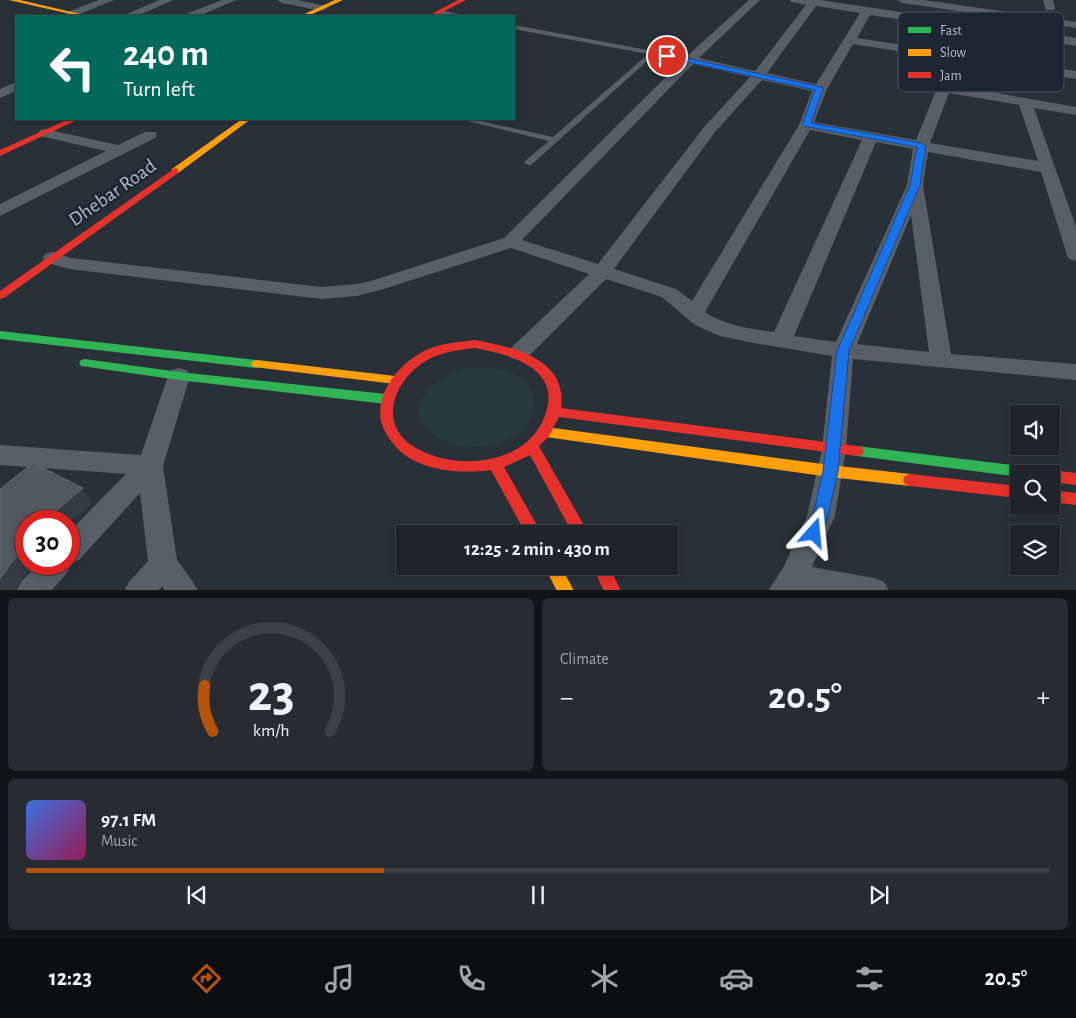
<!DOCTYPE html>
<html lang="en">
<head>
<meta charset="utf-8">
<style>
  :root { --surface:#20242a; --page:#282c32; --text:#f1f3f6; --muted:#a2a4a8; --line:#3d4147; --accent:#b45309 }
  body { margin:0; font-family:"Alegreya Sans",sans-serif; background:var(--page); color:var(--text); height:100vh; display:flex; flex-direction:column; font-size:19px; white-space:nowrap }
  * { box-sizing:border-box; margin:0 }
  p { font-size:16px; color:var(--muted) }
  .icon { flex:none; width:28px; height:28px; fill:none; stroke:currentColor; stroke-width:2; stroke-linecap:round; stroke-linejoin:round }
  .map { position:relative; height:590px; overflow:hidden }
  .side { display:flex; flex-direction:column; gap:8px; padding:8px; background:#121417; flex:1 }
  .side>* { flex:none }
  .banner { position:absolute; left:15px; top:15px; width:500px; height:105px; border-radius:0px; box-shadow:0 2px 8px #0003,0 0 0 1px var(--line); background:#00695c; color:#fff; overflow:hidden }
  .controls { position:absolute; left:1010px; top:405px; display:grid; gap:10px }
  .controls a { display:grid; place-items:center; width:50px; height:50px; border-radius:0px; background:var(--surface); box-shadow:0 2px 8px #0003,0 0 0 1px var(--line); font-size:25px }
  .speed { position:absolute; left:15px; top:510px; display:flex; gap:10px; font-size:25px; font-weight:700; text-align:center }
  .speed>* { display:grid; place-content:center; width:65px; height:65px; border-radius:50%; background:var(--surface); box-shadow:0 2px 8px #0003,0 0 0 1px var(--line); line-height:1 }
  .speed .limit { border:8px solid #d22; background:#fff; color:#111 }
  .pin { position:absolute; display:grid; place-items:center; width:42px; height:42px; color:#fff; margin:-21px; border:2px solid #fff; border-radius:50%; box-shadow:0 1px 5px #0007 }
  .me { position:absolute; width:55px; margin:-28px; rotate:18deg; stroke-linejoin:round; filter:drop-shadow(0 0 4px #0008) }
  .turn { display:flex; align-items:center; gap:18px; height:105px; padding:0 25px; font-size:22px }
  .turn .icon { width:65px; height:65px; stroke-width:2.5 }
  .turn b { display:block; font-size:35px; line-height:42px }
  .big { font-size:38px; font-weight:600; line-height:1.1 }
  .side .card { flex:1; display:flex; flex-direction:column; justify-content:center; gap:8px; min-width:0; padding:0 18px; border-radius:8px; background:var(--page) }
  .side .dial { align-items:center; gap:0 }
  .dial svg { height:130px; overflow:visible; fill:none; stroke:var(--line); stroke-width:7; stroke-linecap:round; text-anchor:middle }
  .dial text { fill:var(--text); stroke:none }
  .song { display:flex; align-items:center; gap:15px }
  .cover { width:60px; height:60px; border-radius:8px; background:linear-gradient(135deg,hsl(220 70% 55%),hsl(330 70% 35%)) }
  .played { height:5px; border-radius:2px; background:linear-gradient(90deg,var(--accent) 35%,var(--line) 35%) }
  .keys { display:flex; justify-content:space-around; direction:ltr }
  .heat { display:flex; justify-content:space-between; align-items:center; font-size:28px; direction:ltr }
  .side .tiles { flex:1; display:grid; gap:8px; grid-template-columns:1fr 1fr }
  .card:last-child { grid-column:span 2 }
  .trip { position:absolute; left:396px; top:525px; width:282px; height:50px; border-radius:0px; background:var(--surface); box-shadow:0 2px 8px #0003,0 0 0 1px var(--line); font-weight:600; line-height:50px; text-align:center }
  .tab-bar { display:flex; height:80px; justify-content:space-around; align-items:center; background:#0d0e11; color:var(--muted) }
  .tab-bar .icon { width:35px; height:35px }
  .tab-bar .on { color:var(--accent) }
  .tab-bar b { font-size:22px; color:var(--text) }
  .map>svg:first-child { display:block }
  .green { fill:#273a3e }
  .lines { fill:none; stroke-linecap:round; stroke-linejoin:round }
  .lane { fill:#5a5e66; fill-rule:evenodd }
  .street { fill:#5a5e66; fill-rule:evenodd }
  .fast { fill:#30b455; fill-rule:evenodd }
  .slow { fill:#ff9f0a; fill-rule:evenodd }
  .jam { fill:#e5322d; fill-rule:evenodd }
  .shaded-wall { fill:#373c44 }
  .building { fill:#535861; stroke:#626872 }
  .route { fill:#1a73e8; stroke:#114b97 }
  .labels { text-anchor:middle; stroke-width:5; stroke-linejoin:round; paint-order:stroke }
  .street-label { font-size:20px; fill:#b4bcc9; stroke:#1d2633 }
  .key { fill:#1d2633; stroke:#4a5360; stroke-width:1 }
  .key-label { font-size:14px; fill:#b4bcc9 }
</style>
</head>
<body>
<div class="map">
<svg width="1076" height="591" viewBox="0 0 1076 591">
  <rect width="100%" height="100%" fill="#2a3038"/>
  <path class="green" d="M463,368C496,367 521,364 535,400C534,407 532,416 528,422C500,469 386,443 428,390C436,379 451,375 463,368Z"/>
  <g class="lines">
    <path class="lane" d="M439,10L459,14L462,16H452L437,13V11Z
      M514,25L690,58L693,60L690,62L654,55L531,165H528L524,163L525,161L549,141L459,119H471L553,137L648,54L514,29Z"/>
    <path class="street" d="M99,0H114L75,16H67L66,14L67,12Z
      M159,0H173L137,16H122Z
      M222,0H236L199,16H184L186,14Z
      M277,0H298L326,6L327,8L322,11L282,3Z
      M749,0H760L699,58L755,71L806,5L791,2L790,0H820L1076,38V46L870,15L857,38L1076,71V79L954,60L951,85L1076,107V115L1034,108L1076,227V261L1069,259L1067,255L1041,172L928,152L923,185L951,354L1076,364V380L853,359L846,449L835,516L812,567L874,578L884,582L889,591H768L783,568L807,516L822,449L832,356L748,342L720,336L695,325L662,297L606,279L527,358L519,360L511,358L508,353L511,348L589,274L511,248L384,289L357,296L322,299L69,269L45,262L43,258L45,254L52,252L71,258L322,287L357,284L371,281L504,238L686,57ZM816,6L860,13L816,84L767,73ZM853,44L942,58L937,88L916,140L814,122L827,89ZM693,64L750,77L705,126L598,264L522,240ZM762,80L812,91L799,125L692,301L676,289L614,269L715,132ZM949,93L1019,105L1038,161L930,143ZM810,130L862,140L774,332C750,329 726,326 705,312ZM876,142L913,149L907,185L836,342L794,336ZM911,215L929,352L857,344Z
      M897,0H924L1076,22V28L902,3Z
      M1043,0H1053L1055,8L1054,10H1046Z
      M16,82V91L0,98V89Z
      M45,129L118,145L145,132H155L157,135L155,138L0,216V204L106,151L40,136L38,133L40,130Z
      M179,368L187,370L190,376L163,466L177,560L193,582L198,591H165L162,586L158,591H124L129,582L148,561L140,493L79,560L71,563L67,573L51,591H16L21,582L38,564H69V532L126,474L0,465V445L141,455L168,376L171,370Z"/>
    <path class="fast" d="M0,331L257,360L261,361L263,364L261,367L257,368L0,339Z
      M85,359L179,372L386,394L391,396L393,399L391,402L386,404L179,380L81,366L79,363L81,360Z
      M857,446L1036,468L1041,470L1043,474H1019V477L857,456L852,455L850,451L852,447Z"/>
    <path class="slow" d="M9,0H20L89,16H79Z
      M335,0H343L308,16H300Z
      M242,119H251L178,173H172V169Z
      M257,360L395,376L400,377L401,380L400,383L395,384L253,367L251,364L253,361Z
      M546,427L830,465L910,474L915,476L917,480L915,484L910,486L830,477L546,437L541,436L539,432L541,428Z
      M544,566H561L574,591H557Z"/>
    <path class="jam" d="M458,0H466L435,16H428Z
      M69,119H79L0,156V150Z
      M175,168L178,169V173L4,298L0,299V291Z
      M475,340C512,347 568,358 561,408L857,446L862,447L864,451L862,455L857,456L559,417L549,436L539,446L589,534H573L530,455L504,467L542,534H526L491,470C454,475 405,470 386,433C378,420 379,407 384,393C392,374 408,359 426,350C441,343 459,342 475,340ZM475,348C493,352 513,355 529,366C542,374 551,387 548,404C538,463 461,474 416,448C377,426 393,382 424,362C440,352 457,350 475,348Z
      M1051,470L1076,473V485L1051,482V474H1045Z
      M910,474L1019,486V498L910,486L905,484L903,480L905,476Z
      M1051,490L1076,493V505L1051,502Z
      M592,566H609L621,591H604Z"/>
  </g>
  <path class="shaded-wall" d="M83,488L91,504L69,524V521H44Z
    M26,536V564H30L32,568L20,581L14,591H0V578L12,549Z"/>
  <path class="building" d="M33,463L83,488L44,521H26V536L12,549L22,552L9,565L4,574L0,578V489Z"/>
  <path class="route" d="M667,54L822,87L823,89L811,123L921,143L926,146L920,185L849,351L838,471L828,516L820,538L814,540L809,538L807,533L813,516L823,471L837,351L910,185L917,147L803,126L802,125L815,90L664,57L663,56Z"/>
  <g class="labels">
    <g class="street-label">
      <text transform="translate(112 192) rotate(-35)" y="7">Dhebar Road</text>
    </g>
  </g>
  <rect x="898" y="12" width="166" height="80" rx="8" class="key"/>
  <rect x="908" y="27" width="23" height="6" fill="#30b455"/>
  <rect x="908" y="49" width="23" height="7" fill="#ff9f0a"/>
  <rect x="908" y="72" width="23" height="6" fill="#e5322d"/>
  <g class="key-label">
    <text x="940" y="35">Fast</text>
    <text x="940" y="57">Slow</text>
    <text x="940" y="80">Jam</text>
  </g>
</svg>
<div class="controls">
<a><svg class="icon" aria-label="sound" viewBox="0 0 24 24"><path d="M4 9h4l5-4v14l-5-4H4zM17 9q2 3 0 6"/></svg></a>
<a><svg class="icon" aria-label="search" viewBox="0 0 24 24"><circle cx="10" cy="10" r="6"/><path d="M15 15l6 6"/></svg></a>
<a><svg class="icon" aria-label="layers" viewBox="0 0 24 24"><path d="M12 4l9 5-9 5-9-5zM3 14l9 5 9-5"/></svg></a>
</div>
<div class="speed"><div class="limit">30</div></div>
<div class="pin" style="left:667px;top:56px;background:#d93025"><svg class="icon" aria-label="arrive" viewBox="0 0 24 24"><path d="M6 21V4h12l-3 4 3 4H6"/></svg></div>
<svg class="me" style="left:814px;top:533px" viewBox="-20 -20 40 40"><path d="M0-17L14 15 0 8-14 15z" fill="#1a73e8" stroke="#fff" stroke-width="4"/></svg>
<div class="trip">12:25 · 2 min · 430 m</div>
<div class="banner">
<div class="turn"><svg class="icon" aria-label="left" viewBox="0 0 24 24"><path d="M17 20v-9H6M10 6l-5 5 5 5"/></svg><div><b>240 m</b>Turn left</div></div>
</div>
</div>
<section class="side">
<div class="tiles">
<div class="card dial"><svg viewBox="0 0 100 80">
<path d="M14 69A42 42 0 1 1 86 69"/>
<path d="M14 69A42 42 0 0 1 9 41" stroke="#b45309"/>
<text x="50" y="56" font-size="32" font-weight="700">23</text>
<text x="50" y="72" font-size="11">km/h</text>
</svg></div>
<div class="card"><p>Climate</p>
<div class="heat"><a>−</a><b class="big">20.5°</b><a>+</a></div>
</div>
<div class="card">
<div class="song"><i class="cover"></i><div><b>97.1 FM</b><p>Music</p></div></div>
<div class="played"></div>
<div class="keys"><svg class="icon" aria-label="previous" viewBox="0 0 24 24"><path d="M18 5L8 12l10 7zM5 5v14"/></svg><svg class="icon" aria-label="pause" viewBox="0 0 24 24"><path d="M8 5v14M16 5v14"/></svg><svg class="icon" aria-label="next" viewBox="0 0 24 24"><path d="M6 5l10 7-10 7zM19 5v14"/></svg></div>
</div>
</div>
</section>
<nav class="tab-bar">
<b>12:23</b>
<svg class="icon on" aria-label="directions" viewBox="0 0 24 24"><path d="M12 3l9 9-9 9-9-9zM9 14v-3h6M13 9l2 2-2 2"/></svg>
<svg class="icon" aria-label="music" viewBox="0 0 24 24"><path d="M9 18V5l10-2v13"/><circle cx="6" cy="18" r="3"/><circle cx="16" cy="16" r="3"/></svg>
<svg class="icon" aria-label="phone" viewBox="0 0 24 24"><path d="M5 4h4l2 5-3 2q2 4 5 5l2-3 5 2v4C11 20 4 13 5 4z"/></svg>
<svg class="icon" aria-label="climate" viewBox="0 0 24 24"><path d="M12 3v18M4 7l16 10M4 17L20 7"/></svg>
<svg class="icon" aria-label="car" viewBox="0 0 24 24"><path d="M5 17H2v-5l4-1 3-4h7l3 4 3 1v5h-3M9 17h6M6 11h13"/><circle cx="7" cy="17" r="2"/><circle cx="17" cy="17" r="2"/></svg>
<svg class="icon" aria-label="filters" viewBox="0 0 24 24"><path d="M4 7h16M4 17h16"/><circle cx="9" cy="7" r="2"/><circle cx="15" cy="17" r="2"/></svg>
<b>20.5°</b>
</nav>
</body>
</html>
